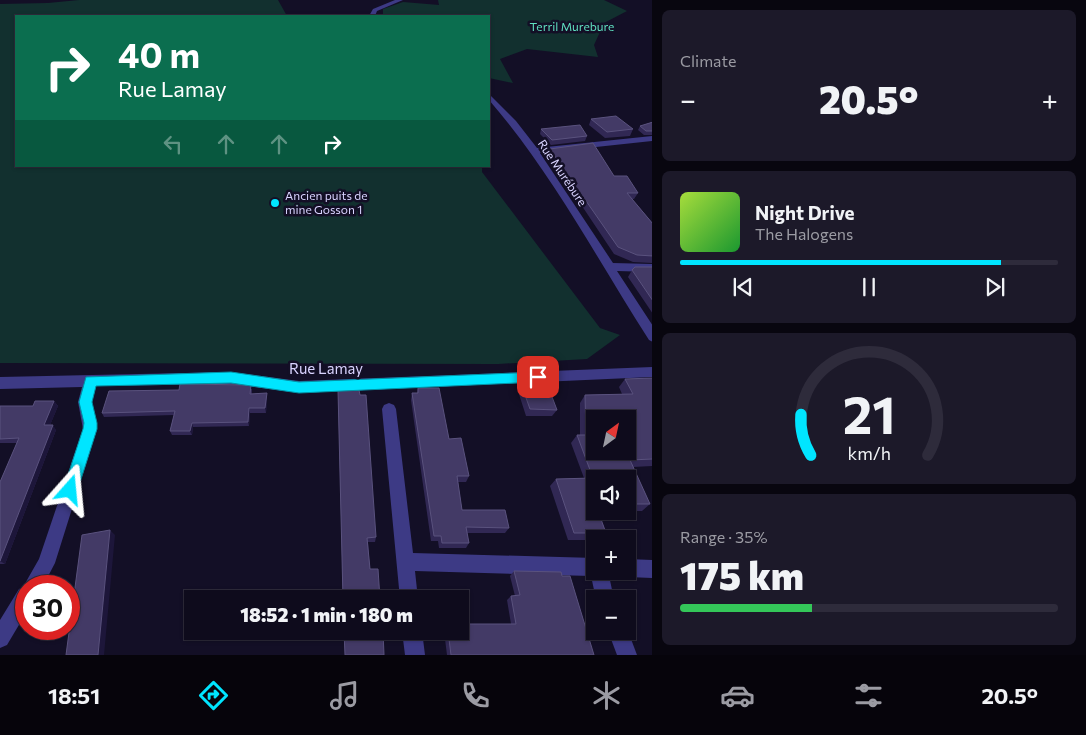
<!DOCTYPE html>
<html lang="en">
<head>
<meta charset="utf-8">
<style>
  :root { --surface:#0e0b1c; --page:#1c1929; --text:#f1f3f6; --muted:#9b9ba3; --line:#2e2b3b; --accent:#00e5ff }
  body { margin:0; font-family:Commissioner,sans-serif; background:var(--page); color:var(--text); height:100vh; display:flex; flex-direction:column; font-size:19px; white-space:nowrap }
  * { box-sizing:border-box; margin:0 }
  p { font-size:16px; color:var(--muted) }
  .icon { flex:none; width:28px; height:28px; fill:none; stroke:currentColor; stroke-width:2; stroke-linecap:round; stroke-linejoin:round }
  .map { position:relative; flex:1; overflow:hidden }
  .panel { display:flex; flex-direction:column; gap:10px; padding:10px; background:#08060f; width:434px }
  .panel>* { flex:none }
  .banner { position:absolute; left:15px; top:15px; width:475px; height:152px; border-radius:0px; box-shadow:0 1px 4px #0004,0 0 0 1px var(--line); background:#0b6e4f; color:#fff; overflow:hidden }
  .needle { width:32px; rotate:33deg }
  .tools { position:absolute; left:586px; top:410px; display:grid; gap:10px }
  .tools a { display:grid; place-items:center; width:50px; height:50px; border-radius:0px; background:var(--surface); box-shadow:0 1px 4px #0004,0 0 0 1px var(--line); font-size:25px }
  .speed { position:absolute; left:15px; top:575px; display:flex; gap:10px; font-size:25px; font-weight:700; text-align:center }
  .speed>* { display:grid; place-content:center; width:65px; height:65px; border-radius:50%; background:var(--surface); box-shadow:0 1px 4px #0004,0 0 0 1px var(--line); line-height:1 }
  .speed .limit { border:8px solid #d22; background:#fff; color:#111 }
  .pin { position:absolute; display:grid; place-items:center; width:42px; height:42px; color:#fff; margin:-21px; border-radius:10px; box-shadow:0 2px 8px #0006 }
  .me { position:absolute; width:55px; margin:-28px; rotate:18deg; stroke-linejoin:round; filter:drop-shadow(0 0 4px #0008) }
  .turn { display:flex; align-items:center; gap:18px; height:105px; padding:0 20px; font-size:22px }
  .turn .icon { width:65px; height:65px; stroke-width:2.5 }
  .turn b { display:block; font-size:35px; line-height:42px }
  .lanes { display:flex; align-items:center; height:48px; padding:0 20px; background:#0003; justify-content:center; gap:25px; direction:ltr }
  .lanes .off { opacity:.35 }
  .big { font-size:38px; font-weight:800; line-height:1.1 }
  .panel .widget { flex:1; display:flex; flex-direction:column; justify-content:center; gap:8px; min-width:0; padding:0 18px; border-radius:8px; background:var(--page) }
  .panel .dial { align-items:center; gap:0 }
  .dial svg { height:130px; overflow:visible; fill:none; stroke:var(--line); stroke-width:7; stroke-linecap:round; text-anchor:middle }
  .dial text { fill:var(--text); stroke:none }
  .song { display:flex; align-items:center; gap:15px }
  .cover { width:60px; height:60px; border-radius:8px; background:linear-gradient(135deg,hsl(80 70% 55%),hsl(130 70% 35%)) }
  .played { height:5px; border-radius:2px; background:linear-gradient(90deg,var(--accent) 85%,var(--line) 85%) }
  .keys { display:flex; justify-content:space-around; direction:ltr }
  .heat { display:flex; justify-content:space-between; align-items:center; font-size:28px; direction:ltr }
  .charge { height:8px; border-radius:4px; background:linear-gradient(90deg,#34c759 35%,var(--line) 0) }
  .trip { position:absolute; left:184px; top:590px; width:285px; height:50px; border-radius:0px; background:var(--surface); box-shadow:0 1px 4px #0004,0 0 0 1px var(--line); font-weight:800; line-height:50px; text-align:center }
  .menu { display:flex; height:80px; justify-content:space-around; align-items:center; background:#06040b; color:var(--muted) }
  .menu .icon { width:35px; height:35px }
  .menu .on { color:var(--accent) }
  .menu b { font-size:22px; color:var(--text) }
  main { display:flex; flex:1; min-height:0 }
  .map>svg:first-child { display:block }
  .green { fill:#12302f }
  .lines { fill:none; stroke-linecap:round; stroke-linejoin:round }
  .street { fill:#3d3a85; fill-rule:evenodd }
  .wall { fill:#312854 }
  .shaded-wall { fill:#1d163a }
  .building { fill:#433a66; stroke:#5a527e; fill-rule:evenodd }
  .route { fill:#00e5ff; stroke:#0095a6 }
  .poi-dot { fill:#00e5ff; stroke:#130f26; stroke-width:2 }
  .labels { text-anchor:middle; stroke-width:5; stroke-linejoin:round; paint-order:stroke }
  .far-park-label { font-size:12px; fill:#5fe0c0; stroke:#130f26 }
  .far-street-label { font-size:12px; fill:#d9d4ff; stroke:#130f26 }
  .far-poi-label { font-size:12px; fill:#d9d4ff; stroke:#130f26; text-anchor:start }
  .street-label { font-size:15px; fill:#d9d4ff; stroke:#130f26 }
</style>
</head>
<body>
<main>
<div class="map">
<svg width="653" height="655" viewBox="0 0 653 655">
  <rect width="100%" height="100%" fill="#130f26"/>
  <path class="green" d="M79,0H278L287,16H16V166H482V172L600,328L620,335L587,359L498,364L0,363V4L48,3Z
    M438,0H604L627,11L604,23L594,45L598,57L527,49L500,59L513,83L489,78V16H383V9L403,2L439,5Z"/>
  <g class="lines">
    <path class="street" d="M395,0H403L377,11L375,16H369L373,9Z
      M489,94L516,121L537,148L653,136V141L540,153L613,263L653,264V272L617,271L653,326V342L649,340C597,259 552,173 489,100Z
      M653,367V377L299,393L231,384L96,386L92,402L97,429L55,563L43,586H26V613L7,645L0,648V620L19,589L24,587L27,580L39,559L83,429L78,402L82,387L0,389V377L231,372L299,381Z
      M389,403L394,405L396,409L413,553L595,558V571H608L614,599H596L591,576L415,571L418,599H400L382,409L384,405Z
      M628,559L653,560V578L628,577L622,574L620,571H628Z
      M402,631H422L425,655H405Z
      M608,631H628L637,655H617Z"/>
  </g>
  <path class="wall" d="M591,119L633,129L630,136L605,138L589,125Z
    M653,122V135H644L638,130L640,126Z
    M541,129L587,136L585,141L551,145L540,134Z
    M550,149L614,176L638,193L634,199H632L653,224V263L633,262L614,254L548,155Z
    M653,267V314L628,277L632,270Z
    M653,378V466L633,467L650,504L642,511H628V479H595V511H624L598,512L606,533L600,539H595V540H568L550,486L556,479L584,478L571,443L577,435H580V403L585,395L622,394L619,387L625,379Z
    M520,381L557,410L552,416H526L517,388Z
    M418,388L449,439L469,476L466,482H458L462,510L509,528L505,533H467L469,543L466,548H439L438,541H431L411,400L412,393H417Z
    M252,389V394L267,393V398L266,413H250L249,426L193,427L192,435H172L170,431L174,415L104,417L102,413L179,390Z
    M338,396L376,537L375,542H368L370,569L380,599H343Z
    M54,401L58,406L50,425L56,430L5,564H0V482L17,443H0V406H33Z
    M514,571L562,576L594,655H447L444,631H460L511,624L507,600L511,596H515L510,576Z"/>
  <path class="shaded-wall" d="M267,393V398L266,413L265,408Z
    M54,401L58,406L48,430L44,425Z
    M249,408L250,413L249,426L248,422Z
    M192,423L193,427L192,435L190,431Z
    M53,425L56,430L5,564L0,561Z
    M110,530L115,535L104,655H98Z"/>
  <path class="building" d="M616,116L633,129L607,132L591,119Z
    M653,122V131H646L640,126Z
    M580,125L587,136L552,140L541,129Z
    M593,143L614,176H627L638,193H627L653,224V256L637,255L618,247L550,149Z
    M635,267H653V301L632,270Z
    M653,378V459L630,460L650,504H628V479H595V511H598L606,533H574L556,479L593,478L577,435H586L585,395L633,394L625,379ZM595,419H628V451H595Z
    M520,381H546L557,410L530,409Z
    M180,384L251,385L250,394L267,393L265,408H249L248,422L192,423L190,431H170L175,411L102,413L109,391L179,390Z
    M418,388H439L449,439L461,438L469,476H457L462,510H505L509,528L466,527L469,543H442L441,536H434L412,393H418Z
    M338,390H359L360,395H366L376,537L367,538L370,569H378L380,599H343Z
    M35,401H54L44,425H53L0,561V482L19,438L0,439V406H33Z
    M110,530L98,655H66L82,535Z
    M514,571L561,572L562,576H570L594,655H451L448,631H460V624H516L511,596L520,595Z
    M344,631H383L384,655H345Z"/>
  <path class="route" d="M231,372L299,382L538,372L543,374L544,377L543,381L538,382L299,393L231,383L96,386L92,402L97,423V429L76,495L70,497L65,495L63,490L83,429L84,423L79,402L86,377Z"/>
  <circle class="poi-dot" cx="275" cy="203" r="5"/>
  <g class="labels">
    <g class="far-park-label">
      <text x="572" y="31">Terril Murebure</text>
    </g>
    <g class="far-street-label">
      <text transform="translate(562 173) rotate(56)" y="4">Rue Murébure</text>
    </g>
    <g class="far-poi-label">
      <text x="285" y="200">Ancien puits de<tspan x="285" dy="14">mine Gosson 1</tspan></text>
    </g>
    <g class="street-label">
      <text x="326" y="374">Rue Lamay</text>
    </g>
  </g>
</svg>
<div class="tools">
<a><svg class="needle" viewBox="-14 -14 28 28"><path d="M0-13l5 13h-10z" fill="#e53935"/><path d="M0 13l5-13h-10z" fill="#9b9ba3"/></svg></a>
<a><svg class="icon" aria-label="sound" viewBox="0 0 24 24"><path d="M4 9h4l5-4v14l-5-4H4zM17 9q2 3 0 6"/></svg></a>
<a>+</a>
<a>−</a>
</div>
<div class="speed"><div class="limit">30</div></div>
<div class="pin" style="left:538px;top:377px;background:#d93025"><svg class="icon" aria-label="arrive" viewBox="0 0 24 24"><path d="M6 21V4h12l-3 4 3 4H6"/></svg></div>
<svg class="me" style="left:70px;top:490px" viewBox="-20 -20 40 40"><path d="M0-17L14 15 0 8-14 15z" fill="#00e5ff" stroke="#fff" stroke-width="4"/></svg>
<div class="trip">18:52 · 1 min · 180 m</div>
<div class="banner">
<div class="turn"><svg class="icon" aria-label="right" viewBox="0 0 24 24"><path d="M7 20v-9h11M14 6l5 5-5 5"/></svg><div><b>40 m</b>Rue Lamay</div></div>
<div class="lanes"><svg class="icon off" aria-label="left" viewBox="0 0 24 24"><path d="M17 20v-9H6M10 6l-5 5 5 5"/></svg><svg class="icon off" aria-label="ahead" viewBox="0 0 24 24"><path d="M12 20V5M6 11l6-6 6 6"/></svg><svg class="icon off" aria-label="ahead" viewBox="0 0 24 24"><path d="M12 20V5M6 11l6-6 6 6"/></svg><svg class="icon" aria-label="right" viewBox="0 0 24 24"><path d="M7 20v-9h11M14 6l5 5-5 5"/></svg></div>
</div>
</div>
<section class="panel">
<div class="widget"><p>Climate</p>
<div class="heat"><a>−</a><b class="big">20.5°</b><a>+</a></div>
</div>
<div class="widget">
<div class="song"><i class="cover"></i><div><b>Night Drive</b><p>The Halogens</p></div></div>
<div class="played"></div>
<div class="keys"><svg class="icon" aria-label="previous" viewBox="0 0 24 24"><path d="M18 5L8 12l10 7zM5 5v14"/></svg><svg class="icon" aria-label="pause" viewBox="0 0 24 24"><path d="M8 5v14M16 5v14"/></svg><svg class="icon" aria-label="next" viewBox="0 0 24 24"><path d="M6 5l10 7-10 7zM19 5v14"/></svg></div>
</div>
<div class="widget dial"><svg viewBox="0 0 100 80">
<path d="M14 69A42 42 0 1 1 86 69"/>
<path d="M14 69A42 42 0 0 1 8 44" stroke="#00e5ff"/>
<text x="50" y="56" font-size="32" font-weight="700">21</text>
<text x="50" y="72" font-size="11">km/h</text>
</svg></div>
<div class="widget"><p>Range · 35%</p><b class="big">175 km</b><div class="charge"></div></div>
</section>
</main>
<nav class="menu">
<b>18:51</b>
<svg class="icon on" aria-label="directions" viewBox="0 0 24 24"><path d="M12 3l9 9-9 9-9-9zM9 14v-3h6M13 9l2 2-2 2"/></svg>
<svg class="icon" aria-label="music" viewBox="0 0 24 24"><path d="M9 18V5l10-2v13"/><circle cx="6" cy="18" r="3"/><circle cx="16" cy="16" r="3"/></svg>
<svg class="icon" aria-label="phone" viewBox="0 0 24 24"><path d="M5 4h4l2 5-3 2q2 4 5 5l2-3 5 2v4C11 20 4 13 5 4z"/></svg>
<svg class="icon" aria-label="climate" viewBox="0 0 24 24"><path d="M12 3v18M4 7l16 10M4 17L20 7"/></svg>
<svg class="icon" aria-label="car" viewBox="0 0 24 24"><path d="M5 17H2v-5l4-1 3-4h7l3 4 3 1v5h-3M9 17h6M6 11h13"/><circle cx="7" cy="17" r="2"/><circle cx="17" cy="17" r="2"/></svg>
<svg class="icon" aria-label="filters" viewBox="0 0 24 24"><path d="M4 7h16M4 17h16"/><circle cx="9" cy="7" r="2"/><circle cx="15" cy="17" r="2"/></svg>
<b>20.5°</b>
</nav>
</body>
</html>
